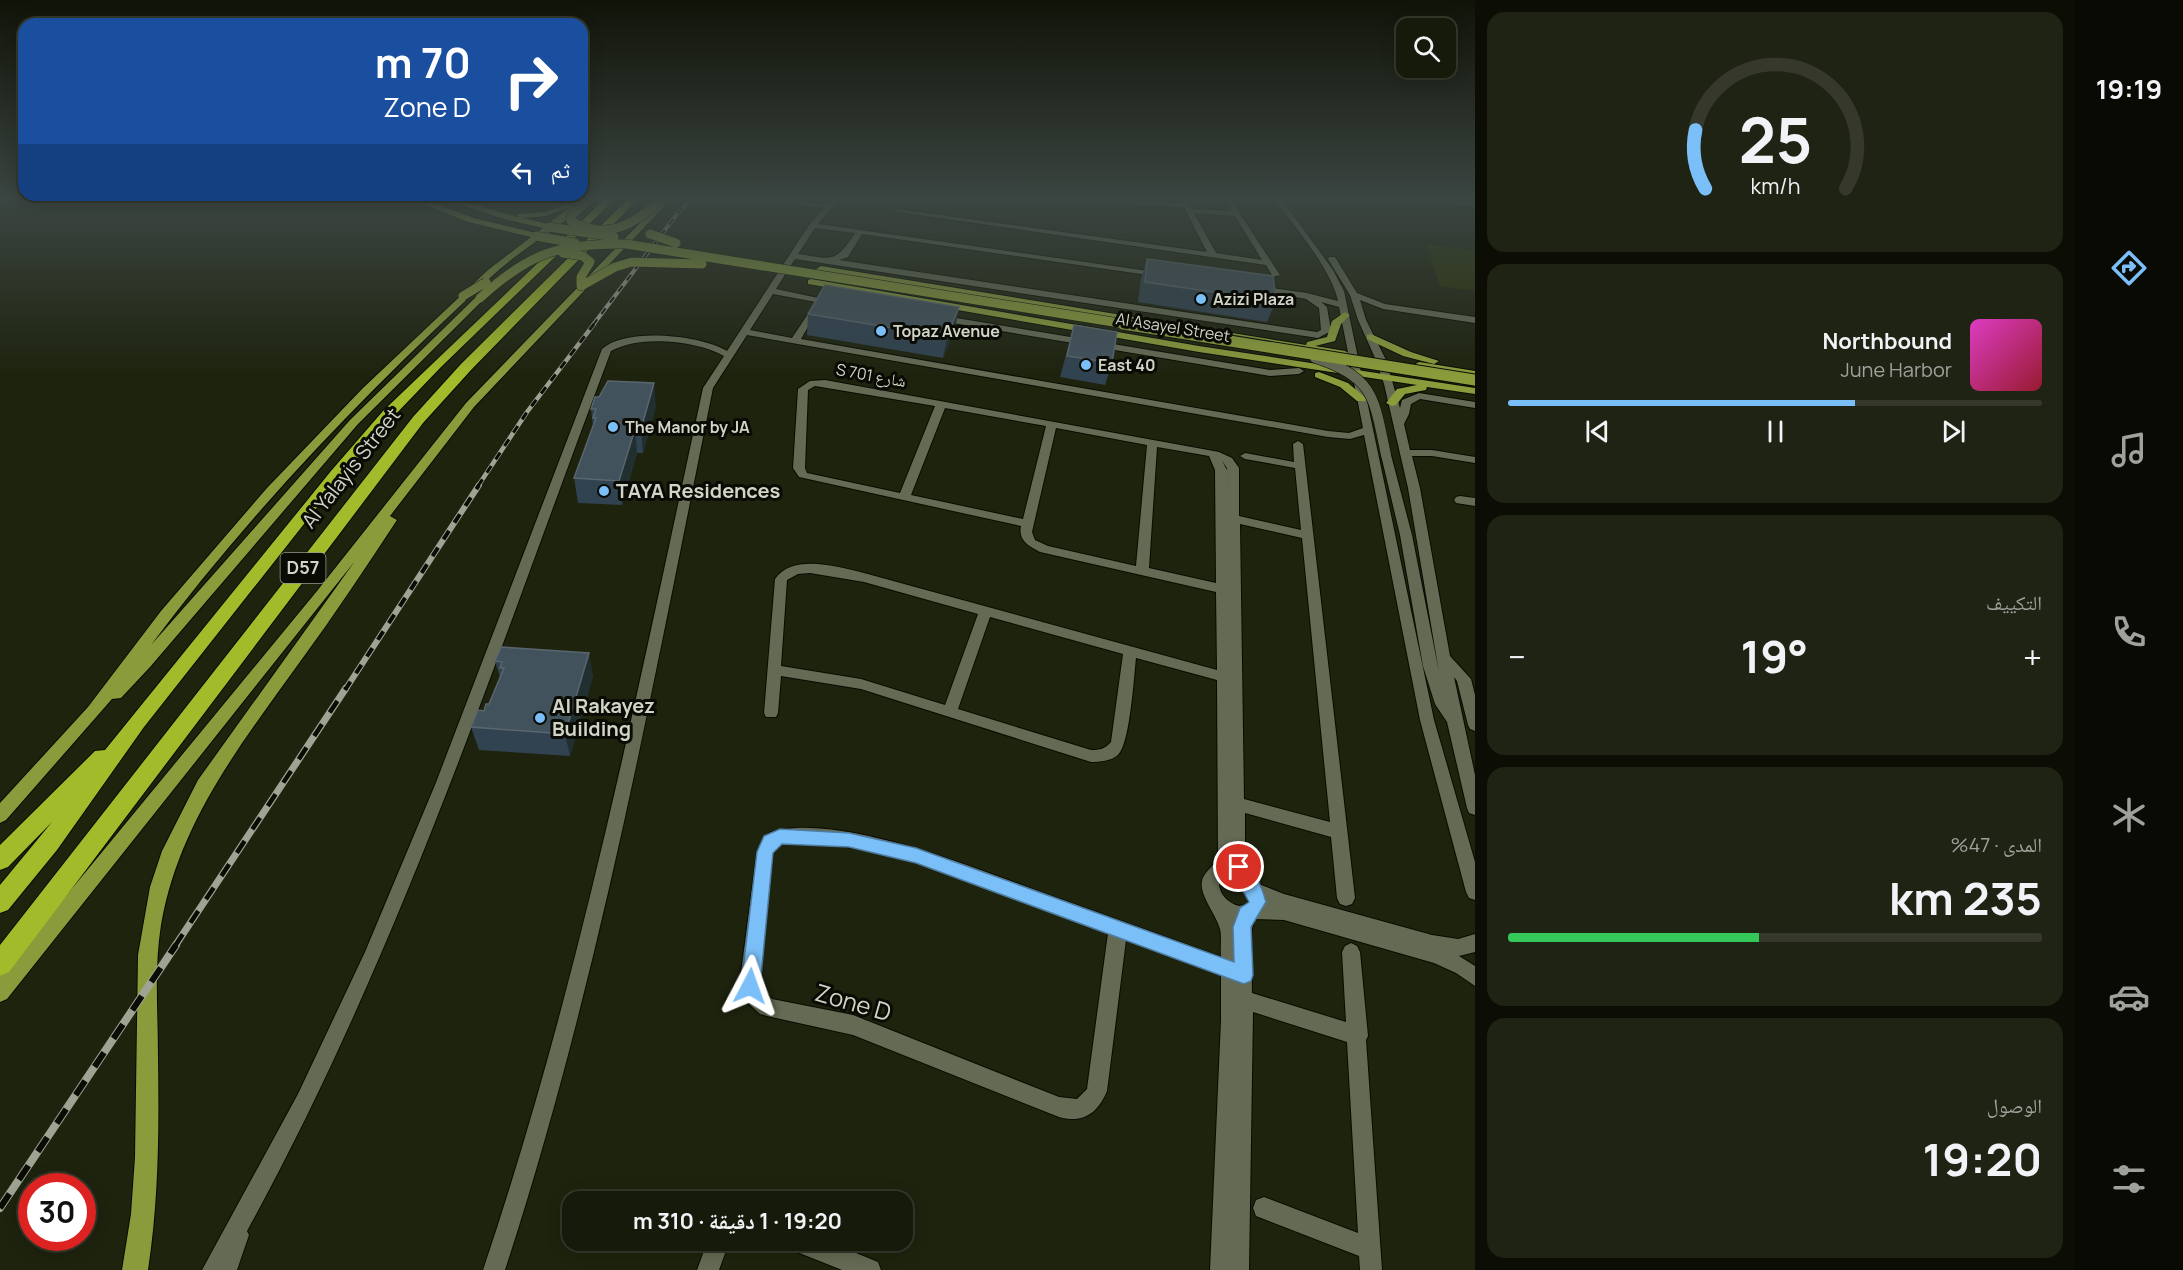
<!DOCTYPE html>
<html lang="ar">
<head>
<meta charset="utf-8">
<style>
  :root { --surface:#161a0a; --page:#1f2313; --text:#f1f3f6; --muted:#9ea19c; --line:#35382b; --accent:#7abff8 }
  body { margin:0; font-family:Manrope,"Noto Naskh Arabic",sans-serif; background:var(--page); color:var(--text); direction:rtl; height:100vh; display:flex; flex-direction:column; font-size:22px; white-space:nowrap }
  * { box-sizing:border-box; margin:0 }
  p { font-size:20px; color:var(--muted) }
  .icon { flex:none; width:33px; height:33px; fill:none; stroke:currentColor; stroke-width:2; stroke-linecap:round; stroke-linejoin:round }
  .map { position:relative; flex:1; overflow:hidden; direction:ltr }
  .side { display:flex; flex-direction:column; gap:12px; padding:12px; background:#0c0e06; width:600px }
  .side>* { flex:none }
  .banner { position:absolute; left:18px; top:18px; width:570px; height:183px; border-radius:18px; box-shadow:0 3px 15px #0003,0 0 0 2px var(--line); direction:rtl; background:#1a4fa0; color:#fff; overflow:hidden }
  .fabs { position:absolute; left:1396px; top:18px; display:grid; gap:12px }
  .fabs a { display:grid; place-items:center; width:60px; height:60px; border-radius:12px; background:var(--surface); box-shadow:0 3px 15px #0003,0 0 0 2px var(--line); font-size:30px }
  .speed { position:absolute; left:18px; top:1173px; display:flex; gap:12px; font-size:30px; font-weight:700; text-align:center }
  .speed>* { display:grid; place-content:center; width:78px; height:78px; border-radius:50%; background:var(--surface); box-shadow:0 3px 15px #0003,0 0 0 2px var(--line); line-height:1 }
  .speed .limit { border:9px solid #d22; background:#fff; color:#111 }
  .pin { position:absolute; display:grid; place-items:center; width:51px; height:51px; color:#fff; margin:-26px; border:3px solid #fff; border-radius:50%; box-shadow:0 2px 6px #0007 }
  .me { position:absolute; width:66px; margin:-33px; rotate:4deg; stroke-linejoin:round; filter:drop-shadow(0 0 4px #0008) }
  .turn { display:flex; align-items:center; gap:21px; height:126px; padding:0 18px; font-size:27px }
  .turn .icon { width:78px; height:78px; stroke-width:2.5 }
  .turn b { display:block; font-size:42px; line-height:51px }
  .then { display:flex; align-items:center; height:57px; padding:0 18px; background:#0003; gap:12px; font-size:22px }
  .big { font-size:45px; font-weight:700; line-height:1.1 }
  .side .card { flex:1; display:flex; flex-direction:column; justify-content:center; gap:9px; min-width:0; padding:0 21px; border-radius:18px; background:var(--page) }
  .side .dial { align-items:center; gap:0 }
  .dial svg { height:156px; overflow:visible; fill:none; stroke:var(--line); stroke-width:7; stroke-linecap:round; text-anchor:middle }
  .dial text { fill:var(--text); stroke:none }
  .song { display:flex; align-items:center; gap:18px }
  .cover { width:72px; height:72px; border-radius:9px; background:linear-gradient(135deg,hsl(310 70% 55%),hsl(350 70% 35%)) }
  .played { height:6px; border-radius:3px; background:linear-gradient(90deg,var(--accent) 65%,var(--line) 65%) }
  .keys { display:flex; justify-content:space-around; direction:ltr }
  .heat { display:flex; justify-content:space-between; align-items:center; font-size:33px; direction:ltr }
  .charge { height:9px; border-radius:4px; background:linear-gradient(90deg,#34c759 47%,var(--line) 0) }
  .trip { position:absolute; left:562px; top:1191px; width:351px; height:60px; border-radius:18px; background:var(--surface); box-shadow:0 3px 15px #0003,0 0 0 2px var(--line); font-weight:700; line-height:60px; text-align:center; direction:rtl }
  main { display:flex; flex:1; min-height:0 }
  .dock { display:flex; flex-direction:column; width:108px; justify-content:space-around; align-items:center; background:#090a04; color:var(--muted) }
  .dock .icon { width:42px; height:42px }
  .dock .current { color:var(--accent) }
  .dock b { font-size:27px; color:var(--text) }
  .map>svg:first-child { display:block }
  .green { fill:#293104 }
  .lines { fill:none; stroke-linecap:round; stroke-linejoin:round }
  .minor-casing { stroke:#080c00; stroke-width:2 }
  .major-casing { stroke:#080c00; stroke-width:2 }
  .highway-casing { stroke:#080c00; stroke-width:2 }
  .minor { fill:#646a53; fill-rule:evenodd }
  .major { fill:#899b3b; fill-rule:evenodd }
  .highway { fill:#a1bb2b; fill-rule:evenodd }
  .rail-far4-casing { stroke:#9fa394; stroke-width:4 }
  .rail-far3-casing { stroke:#9fa394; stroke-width:4.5 }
  .rail-far2-casing { stroke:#9fa394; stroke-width:6 }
  .rail-far1-casing { stroke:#9fa394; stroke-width:7 }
  .rail-casing { stroke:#9fa394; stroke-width:8 }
  .rail-far4 { stroke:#090b04; stroke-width:2; stroke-dasharray:7; stroke-linecap:butt }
  .rail-far3 { stroke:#090b04; stroke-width:3; stroke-dasharray:8; stroke-linecap:butt }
  .rail-far2 { stroke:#090b04; stroke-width:4; stroke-dasharray:10; stroke-linecap:butt }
  .rail-far1 { stroke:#090b04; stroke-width:4.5; stroke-dasharray:14; stroke-linecap:butt }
  .rail { stroke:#090b04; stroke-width:6; stroke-dasharray:17; stroke-linecap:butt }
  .minor-bridge-casing { stroke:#080c00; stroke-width:11; stroke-linecap:butt }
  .major-bridge-far1-casing { stroke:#080c00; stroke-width:10; stroke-linecap:butt }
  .major-bridge-casing { stroke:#080c00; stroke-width:13; stroke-linecap:butt }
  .minor-bridge { stroke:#646a53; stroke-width:10 }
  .major-bridge-far1 { stroke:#899b3b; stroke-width:9 }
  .major-bridge { stroke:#899b3b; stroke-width:11 }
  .wall { fill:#314250 }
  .shaded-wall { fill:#222f30 }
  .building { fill:#42525d; stroke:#59666e; stroke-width:1.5 }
  .route { fill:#7abff8; stroke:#4f7ca1; stroke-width:1.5 }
  .poi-dot { fill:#7abff8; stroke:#090b04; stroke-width:2 }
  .labels { text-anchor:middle; stroke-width:6; stroke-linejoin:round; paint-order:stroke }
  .far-poi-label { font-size:16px; font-weight:bold; fill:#d1d5c8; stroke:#090b04; text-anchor:start }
  .far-street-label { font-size:16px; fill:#d1d5c8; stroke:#090b04 }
  .shield { fill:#090b04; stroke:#95988d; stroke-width:1.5 }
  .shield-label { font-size:18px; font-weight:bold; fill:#d1d5c8 }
  .street-label { font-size:20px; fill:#d1d5c8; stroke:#090b04 }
  .poi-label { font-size:20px; font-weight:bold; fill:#d1d5c8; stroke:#090b04; text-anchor:start }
  .near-street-label { font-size:24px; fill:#d1d5c8; stroke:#090b04 }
</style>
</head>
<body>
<main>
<nav class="dock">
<b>19:19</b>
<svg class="icon current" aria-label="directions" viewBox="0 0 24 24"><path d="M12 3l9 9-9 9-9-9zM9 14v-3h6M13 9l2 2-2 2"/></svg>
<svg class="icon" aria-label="music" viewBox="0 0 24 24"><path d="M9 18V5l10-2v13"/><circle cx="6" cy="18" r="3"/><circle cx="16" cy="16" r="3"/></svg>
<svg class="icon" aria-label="phone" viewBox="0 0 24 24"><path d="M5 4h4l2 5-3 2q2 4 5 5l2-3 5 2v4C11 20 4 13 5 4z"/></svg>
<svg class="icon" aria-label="climate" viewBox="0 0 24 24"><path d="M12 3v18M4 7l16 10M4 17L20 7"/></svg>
<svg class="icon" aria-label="car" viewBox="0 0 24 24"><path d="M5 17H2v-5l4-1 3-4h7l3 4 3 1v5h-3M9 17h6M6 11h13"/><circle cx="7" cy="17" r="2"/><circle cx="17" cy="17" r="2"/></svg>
<svg class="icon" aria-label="filters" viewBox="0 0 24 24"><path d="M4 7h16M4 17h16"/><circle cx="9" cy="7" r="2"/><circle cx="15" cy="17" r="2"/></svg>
</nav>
<section class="side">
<div class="card dial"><svg viewBox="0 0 100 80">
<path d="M14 69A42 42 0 1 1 86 69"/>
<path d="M14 69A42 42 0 0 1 9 39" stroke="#7abff8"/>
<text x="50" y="56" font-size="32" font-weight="700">25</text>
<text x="50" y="72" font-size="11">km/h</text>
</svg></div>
<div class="card">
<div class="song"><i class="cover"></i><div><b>Northbound</b><p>June Harbor</p></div></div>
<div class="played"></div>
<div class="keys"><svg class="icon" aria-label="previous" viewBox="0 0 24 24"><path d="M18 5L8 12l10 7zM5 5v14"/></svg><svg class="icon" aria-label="pause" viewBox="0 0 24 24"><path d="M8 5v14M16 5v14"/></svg><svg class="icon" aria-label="next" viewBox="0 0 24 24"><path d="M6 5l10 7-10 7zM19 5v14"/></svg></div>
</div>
<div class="card"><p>التكييف</p>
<div class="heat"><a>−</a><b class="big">19°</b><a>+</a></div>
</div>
<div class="card"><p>المدى · 47%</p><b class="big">235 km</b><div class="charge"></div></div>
<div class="card"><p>الوصول</p><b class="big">19:20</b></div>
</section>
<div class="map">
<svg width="1475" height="1270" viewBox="0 0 1475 1270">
  <rect width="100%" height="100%" fill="#1e230e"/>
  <path class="green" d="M1426,244L1475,251V291L1440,286Z"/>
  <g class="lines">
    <g class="minor-casing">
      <path id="minor" d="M755,197H773L827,205L834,197H841L818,224L1162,273L1166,275L1162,277L862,234L848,257L839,260L1317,332L1321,330L1319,308L1306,299L1254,289L1258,286L1307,293L1338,301C1331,268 1293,225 1273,197H1280L1333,270L1344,291L1434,720L1475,862V900L1469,898L1466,892L1420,720L1364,435L1350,439L1328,437L747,335L713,388C653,684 599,982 505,1270H483C580,983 639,684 703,388L724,356C696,340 639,335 611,351C499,648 401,951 247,1231L249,1235L237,1270H202L298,1094L365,952L435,785L602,349C626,327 701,335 727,351L809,225L824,208ZM815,228L855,233C835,264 832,259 798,254ZM795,259L1318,338L1331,331L1327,307L1321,302L1339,307L1363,428L1349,433L1328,431L801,339L821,304L820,302L833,305L837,302L776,289ZM773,294L816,302L792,338L750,330Z
        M1024,197L1181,203L1179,199L1183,197L1192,209L1232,211L1222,197H1229L1280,275L1273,277L1266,265L892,211L896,209L1207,252L1184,207L1028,199ZM1194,213L1235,216L1262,260L1216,253Z
        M1400,197H1422L1475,203V207Z
        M1329,257H1335L1357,293L1385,304L1475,317V323L1383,309L1360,300L1366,320L1386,360L1400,408L1402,400L1419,393L1475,402V408L1420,399L1411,404L1409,414L1404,424L1410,450H1432L1475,457V463L1432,456H1412L1420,488L1450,656L1471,679L1475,695V731L1470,729L1468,725L1457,681L1454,677L1475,775V815L1469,813L1467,808L1447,722L1435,704L1423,666L1400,535L1381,455L1386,452L1391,455L1412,535L1439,672L1408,488L1384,384L1376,360L1358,320L1350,295L1328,259Z
        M938,315L1270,370L1299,368L1304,371L1299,374L1270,376L935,320L934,318Z
        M825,380L1219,452L1232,458L1239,468V516L1301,530L1295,468L1245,459L1240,456L1245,453L1294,462L1293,444L1298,441L1303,444L1355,898L1352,904L1346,906L1340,904L1337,898L1331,837L1245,813V860L1251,875L1259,884L1284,894L1432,935L1458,939L1475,934V952L1459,956L1475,966V986L1456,973L1434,963L1284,920L1254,919L1251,934L1252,993L1346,1022L1342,952L1345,946L1351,943L1357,946L1360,952L1368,1036L1366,1040L1382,1270H1360L1359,1256L1256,1216L1253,1208L1256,1200L1264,1197L1358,1233L1347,1042L1253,1012L1249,1270H1210L1221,1020V975L1126,940L1107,1091C1098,1113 1083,1124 1059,1117L853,1035L767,1016L760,1014L749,1004L740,980L757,852L769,833C835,809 987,873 1054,897C1109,917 1165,937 1221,957C1220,948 1222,938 1220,929C1216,914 1199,895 1202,881C1203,873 1214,866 1218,858L1217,680L1136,658C1134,677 1130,744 1118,755C1111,761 1100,762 1091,762L861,689L781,676L778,713L776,717H766L764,713L775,579C793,553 838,567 864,573L1217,670L1216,592L1040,552C1029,546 1018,541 1021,526L799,477L793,468L798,389L810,381ZM815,386L935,406L900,493L807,473L805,468L808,390ZM945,408L1046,426L1023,519L911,495ZM1056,428L1147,445L1136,566L1048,546L1035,540L1032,532ZM1157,447L1209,456L1215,470L1216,583L1149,568ZM1222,461L1227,468L1228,514L1227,470ZM1240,524L1302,538L1330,822L1244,799ZM810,573L864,582L978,614L945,705L861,679L781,666L787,580L798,574ZM990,617L1123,654L1111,742C1105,749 1100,750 1091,750L958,709ZM792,842C897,843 1011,897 1108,933L1087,1089L1077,1099L1059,1097L853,1015L772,999L763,990L758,980L773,854L780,844ZM1222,881C1235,882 1250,890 1248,904L1239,906C1228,903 1220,895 1219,884Z
        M1460,496L1475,498V506L1456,503L1454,500L1456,497Z
        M708,1240H730L719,1270H697Z
        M784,1240H824L878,1262L881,1270H842L787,1248Z"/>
    </g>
    <g class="major-casing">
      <path id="major" d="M406,197H417L474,218L536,233L543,228L501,218L438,197H450L517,217L518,214L545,212L567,204L571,206L583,197H592C563,227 523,247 492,276C369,389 251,511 151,645L350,420L477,296H483V300L358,424L150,667L121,698L112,699L6,820L0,823V803L88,707L161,611L267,488L363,388L488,270L531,237L468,222ZM568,208L548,224L523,218L546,216Z
        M665,197H673L474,407L390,516L397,520C366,567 335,614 302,659C242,743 179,821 161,925C154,968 158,1013 158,1057C159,1128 159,1199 148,1270H122L131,1214L135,1157L138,955L150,887L162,851L198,780L355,561L7,999L0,1002V976L317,591L466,403Z
        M821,266L1306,345L1307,342L1327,337L1332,321L1345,312L1350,315L1341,324L1335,341L1315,346L1345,351L1350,354L1345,357L818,271L816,269Z
        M811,279L1199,346L1475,388V394L1427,387L1426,390L1405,394L1396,405L1392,406L1386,403L1397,389L1417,385L1199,352L808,284V280Z
        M1371,334L1411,352L1439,361L1434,364L1403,356L1367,339V335Z
        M1419,362L1475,371V377L1415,367L1414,365Z
        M1319,372L1348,383L1367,399L1365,401H1357L1340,387L1315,377V373Z"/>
    </g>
    <g class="highway-casing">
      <path id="highway" d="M607,197H617L441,367L393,417L341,477L144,727L57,850L8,910L0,913V885L52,822L8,867L0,870V845L95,751L105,750L331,471L383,411Z
        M630,197H640L471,370L423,423L9,972L0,976V945L413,417L461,364Z"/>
    </g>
    <use href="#minor" class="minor"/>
    <use href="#major" class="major"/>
    <use href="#highway" class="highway"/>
    <g class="rail-far4-casing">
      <path id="rail-far4" d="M593,325L677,214L694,197"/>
    </g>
    <g class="rail-far3-casing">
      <path id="rail-far3" d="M478,486L527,412L594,324"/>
    </g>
    <g class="rail-far2-casing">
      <path id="rail-far2" d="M345,690L479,485"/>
    </g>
    <g class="rail-far1-casing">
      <path id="rail-far1" d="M175,946L346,688"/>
    </g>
    <g class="rail-casing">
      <path id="rail" d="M0,1208L176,945"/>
    </g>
    <use href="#rail-far4" class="rail-far4"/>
    <use href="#rail-far3" class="rail-far3"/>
    <use href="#rail-far2" class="rail-far2"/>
    <use href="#rail-far1" class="rail-far1"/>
    <use href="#rail" class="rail"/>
    <g class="minor-bridge-casing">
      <path id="minor-bridge" d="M1315,358C1375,377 1374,399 1386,455"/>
    </g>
    <g class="major-bridge-far1-casing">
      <path id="major-bridge-far1" d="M591,197L571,216V221C610,244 637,220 666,197
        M549,227L614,237
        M650,234L676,243
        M536,236L575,243
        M563,253L583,256L590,262L581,277V286L615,267L632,262L702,264
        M463,296L486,282
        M480,298C529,253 559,243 626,244L1132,325"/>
    </g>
    <g class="major-bridge-casing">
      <path id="major-bridge" d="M1123,324L1475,380"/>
    </g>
    <use href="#minor-bridge" class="minor-bridge"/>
    <use href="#major-bridge-far1" class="major-bridge-far1"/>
    <use href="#major-bridge" class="major-bridge"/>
  </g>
  <path class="wall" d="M1147,259L1276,301L1267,322L1138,302L1141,279Z
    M959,307L955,328L943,358L807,335L808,314Z
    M1074,325L1112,363L1105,385L1060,377Z
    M656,406L643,453H637L622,505L578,503L574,478L593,426L591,409Z
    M495,661L593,676L570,756L479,750L471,727L489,704L500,677Z"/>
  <path class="shaded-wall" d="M959,307L955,328L943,358L947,337Z
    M654,383L656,406L643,453L641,429Z
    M635,429L637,453L622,505L619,481Z
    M589,653L593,676L570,756L565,734Z"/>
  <path class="building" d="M1147,259L1273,276L1276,301L1145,282Z
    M825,285L959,307L947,337L808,314Z
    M1074,325L1117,332L1112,363L1067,356Z
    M608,381L654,383L641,429H635L619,481L574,478L596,418H593L596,409H591L595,397H599Z
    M501,647L589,653L565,734L471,727L478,710L484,711L486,704H489L504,668H500L502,662L495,661Z"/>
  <linearGradient id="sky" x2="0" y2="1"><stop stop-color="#101308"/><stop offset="0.53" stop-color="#3b4541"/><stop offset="1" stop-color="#3b4541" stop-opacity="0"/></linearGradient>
  <rect width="1475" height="375" fill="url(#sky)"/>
  <path class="route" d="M780,829L849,833L916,848L1234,962L1233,927L1240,908L1249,902L1230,867L1233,862L1239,859C1253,865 1262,887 1266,902L1251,927L1253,975L1251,981L1244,984L916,863L849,847L782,844L773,853L760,986L757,992L750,995L744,992L741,986L757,852L764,836Z"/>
  <g class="poi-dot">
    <circle cx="1201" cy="299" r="6"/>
    <circle cx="881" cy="331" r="6"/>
    <circle cx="1086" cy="365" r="6"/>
    <circle cx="613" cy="427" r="6"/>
    <circle cx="604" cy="491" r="6"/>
    <circle cx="540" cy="718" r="6"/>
  </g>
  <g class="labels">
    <g class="far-poi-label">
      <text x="1213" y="305">Azizi Plaza</text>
      <text x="893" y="337">Topaz Avenue</text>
      <text x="1098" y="371">East 40</text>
      <text x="625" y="433">The Manor by JA</text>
    </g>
    <g class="far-street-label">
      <text transform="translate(1173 327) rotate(9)" y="6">Al Asayel Street</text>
      <text transform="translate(871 375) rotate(10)" y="6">S 701 شارع</text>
    </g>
    <rect class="shield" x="280.5" y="553" width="45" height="30" rx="4.5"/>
    <g class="shield-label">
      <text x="303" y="574">D57</text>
    </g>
    <g class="street-label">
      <text transform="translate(351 468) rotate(-52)" y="7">Al Yalayis Street</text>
    </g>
    <g class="poi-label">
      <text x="616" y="498">TAYA Residences</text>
      <text x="552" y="713">Al Rakayez<tspan x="552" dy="23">Building</tspan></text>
    </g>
    <g class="near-street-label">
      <text transform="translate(853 1003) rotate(16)" y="8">Zone D</text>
    </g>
  </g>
</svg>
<div class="fabs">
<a><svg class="icon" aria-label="search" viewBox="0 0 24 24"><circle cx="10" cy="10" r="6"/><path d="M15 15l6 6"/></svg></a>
</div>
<div class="speed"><div class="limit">30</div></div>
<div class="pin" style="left:1239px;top:867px;background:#d93025"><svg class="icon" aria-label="arrive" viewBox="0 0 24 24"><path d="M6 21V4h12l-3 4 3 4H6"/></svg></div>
<svg class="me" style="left:750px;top:986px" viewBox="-20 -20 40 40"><path d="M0-17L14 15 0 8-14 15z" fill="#7abff8" stroke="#fff" stroke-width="4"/></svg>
<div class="trip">19:20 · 1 دقيقة · 310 m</div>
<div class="banner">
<div class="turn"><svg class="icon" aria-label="right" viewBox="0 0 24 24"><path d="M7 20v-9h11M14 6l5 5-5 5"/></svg><div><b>70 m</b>Zone D</div></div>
<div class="then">ثم<svg class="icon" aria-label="left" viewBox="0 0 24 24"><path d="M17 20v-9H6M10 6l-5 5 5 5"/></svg></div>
</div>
</div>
</main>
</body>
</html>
